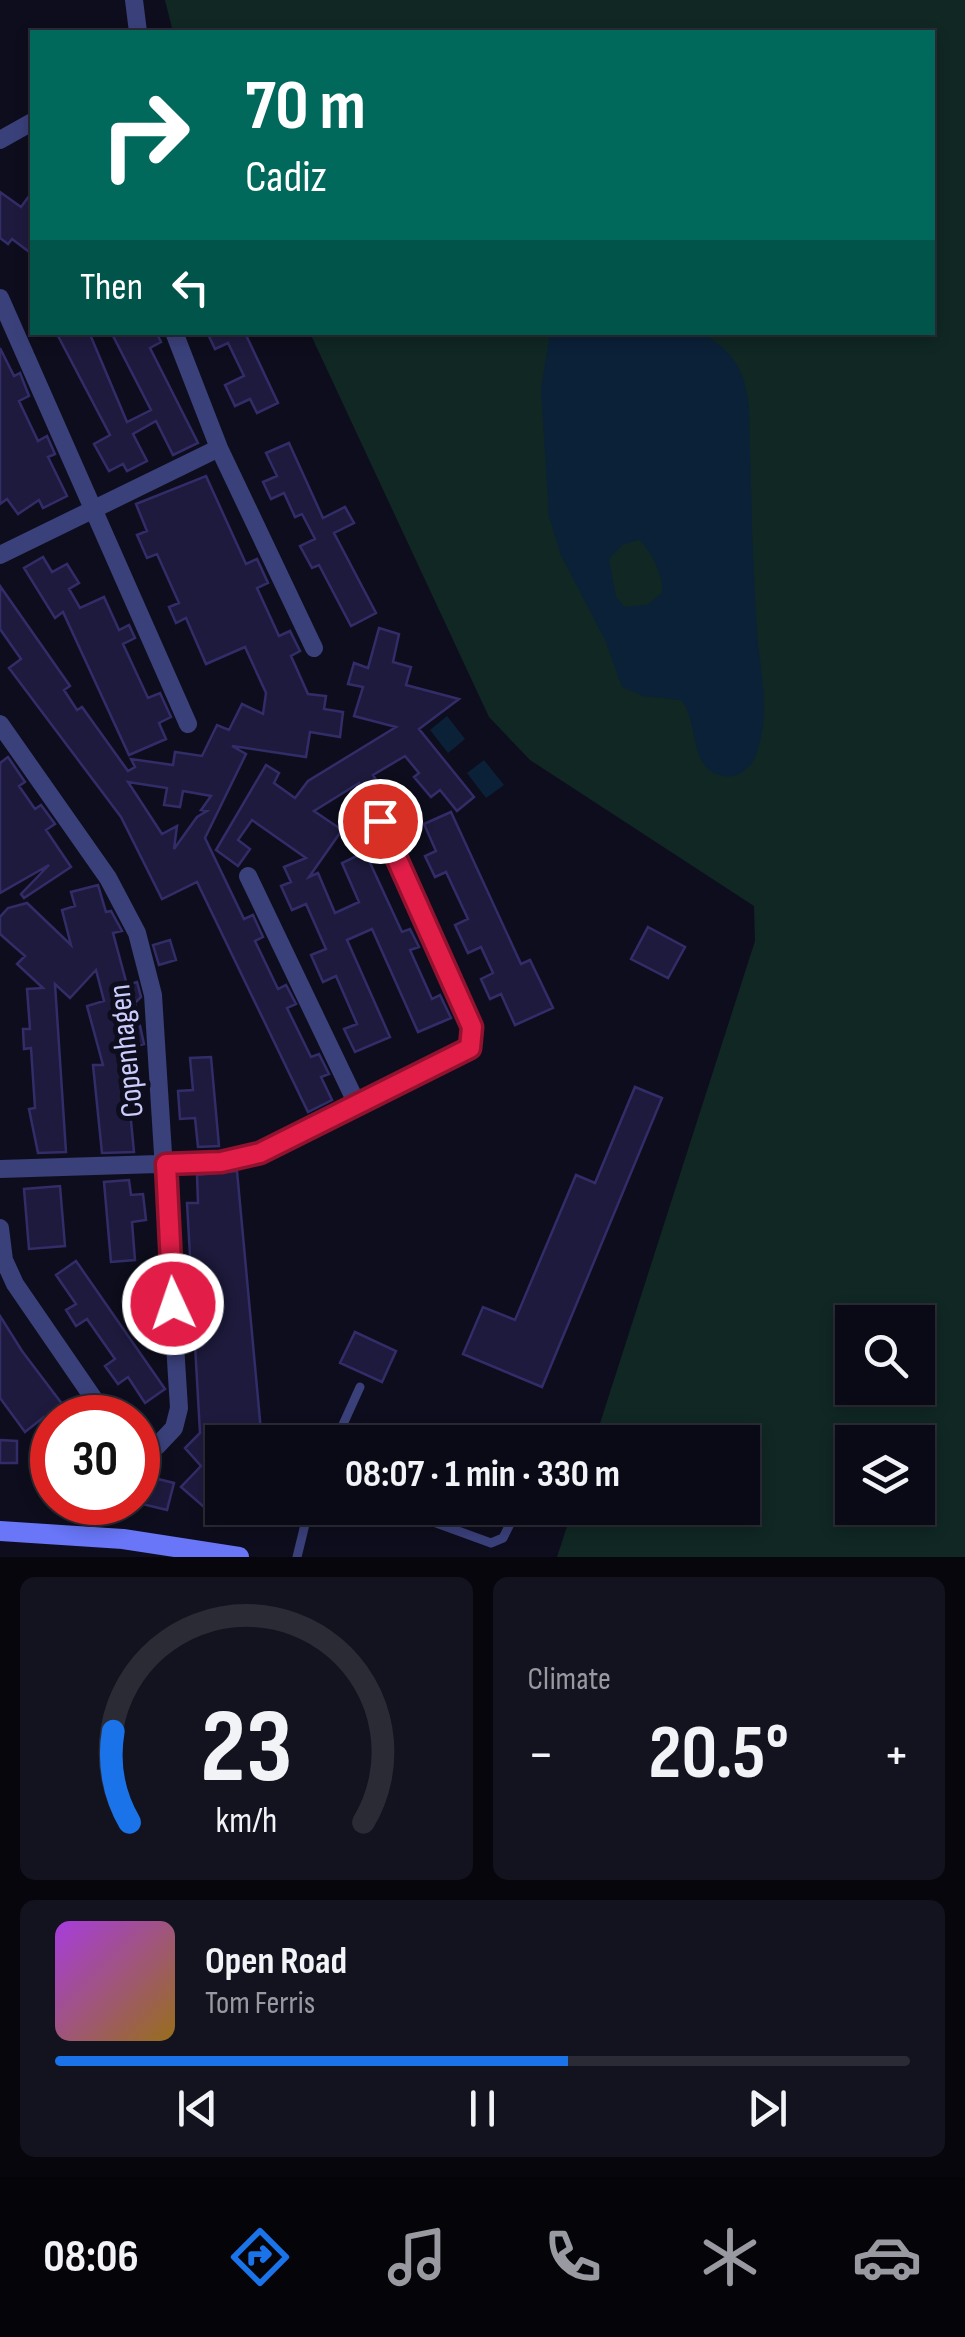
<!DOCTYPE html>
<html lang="en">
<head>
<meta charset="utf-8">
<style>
  :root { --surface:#0a0a16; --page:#13131f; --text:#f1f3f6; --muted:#999aa1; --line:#2a2b35; --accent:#1a73e8 }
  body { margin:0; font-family:"Sofia Sans Condensed",sans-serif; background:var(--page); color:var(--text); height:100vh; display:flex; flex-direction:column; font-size:38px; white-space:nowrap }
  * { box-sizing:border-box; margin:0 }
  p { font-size:32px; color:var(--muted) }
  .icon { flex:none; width:55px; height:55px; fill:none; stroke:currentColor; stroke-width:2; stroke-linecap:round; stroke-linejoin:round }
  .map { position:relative; height:1557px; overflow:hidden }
  .drawer { display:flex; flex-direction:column; gap:20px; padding:20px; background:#06060c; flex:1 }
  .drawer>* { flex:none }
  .banner { position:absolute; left:30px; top:30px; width:905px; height:305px; border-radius:0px; box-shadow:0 5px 15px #0003,0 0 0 2px var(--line); background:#00695c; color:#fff; overflow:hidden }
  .fabs { position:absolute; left:835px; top:1305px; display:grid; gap:20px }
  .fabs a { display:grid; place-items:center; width:100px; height:100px; border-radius:0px; background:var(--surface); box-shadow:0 5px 15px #0003,0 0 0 2px var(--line); font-size:50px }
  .speed { position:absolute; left:30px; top:1395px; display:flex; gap:20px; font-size:50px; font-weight:700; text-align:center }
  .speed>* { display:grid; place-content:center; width:130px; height:130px; border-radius:50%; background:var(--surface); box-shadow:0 5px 15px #0003,0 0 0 2px var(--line); line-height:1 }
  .speed .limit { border:15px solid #d22; background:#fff; color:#111 }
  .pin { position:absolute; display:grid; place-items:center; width:85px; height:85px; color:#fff; margin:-42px; border:5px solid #fff; border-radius:50%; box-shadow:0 2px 10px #0007 }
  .me { position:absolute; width:110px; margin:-55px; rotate:357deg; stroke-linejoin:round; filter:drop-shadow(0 0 8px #0008) }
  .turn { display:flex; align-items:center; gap:35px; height:210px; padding:0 50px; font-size:45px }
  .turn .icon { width:130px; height:130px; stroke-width:2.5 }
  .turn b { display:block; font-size:70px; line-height:85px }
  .then { display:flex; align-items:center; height:95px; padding:0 50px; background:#0003; gap:20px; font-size:38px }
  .big { font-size:75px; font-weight:700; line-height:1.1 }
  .drawer .widget { flex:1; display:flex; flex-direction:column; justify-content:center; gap:15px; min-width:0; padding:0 35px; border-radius:15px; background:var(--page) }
  .drawer .dial { align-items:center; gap:0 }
  .dial svg { height:260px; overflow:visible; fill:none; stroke:var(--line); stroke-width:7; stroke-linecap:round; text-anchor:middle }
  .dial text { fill:var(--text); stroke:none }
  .song { display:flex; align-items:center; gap:30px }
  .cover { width:120px; height:120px; border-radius:15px; background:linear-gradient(135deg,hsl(280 70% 55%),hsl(40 70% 35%)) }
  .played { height:10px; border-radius:5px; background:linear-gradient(90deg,var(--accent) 60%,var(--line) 60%) }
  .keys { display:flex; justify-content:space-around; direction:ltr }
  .heat { display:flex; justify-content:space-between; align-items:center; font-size:55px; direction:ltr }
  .drawer .tiles { flex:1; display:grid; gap:20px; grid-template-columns:1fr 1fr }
  .widget:last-child { grid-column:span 2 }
  .trip { position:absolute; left:205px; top:1425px; width:555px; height:100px; border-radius:0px; background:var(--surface); box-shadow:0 5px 15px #0003,0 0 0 2px var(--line); font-weight:700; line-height:100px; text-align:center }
  .tabs { display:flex; height:160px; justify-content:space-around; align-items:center; background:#040409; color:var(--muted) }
  .tabs .icon { width:70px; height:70px }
  .tabs .current { color:var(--accent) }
  .tabs b { font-size:45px; color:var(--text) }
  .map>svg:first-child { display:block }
  .green { fill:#102723; fill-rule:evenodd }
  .water { fill:#0b2138; fill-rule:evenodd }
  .building { fill:#1d1a3d; stroke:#322d68; stroke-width:2.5; fill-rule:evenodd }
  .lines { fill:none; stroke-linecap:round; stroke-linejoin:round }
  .lane { stroke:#3a407a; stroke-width:9 }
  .street { stroke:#3a407a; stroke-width:18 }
  .secondary { stroke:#6876f7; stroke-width:20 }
  .route-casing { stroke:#92132f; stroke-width:25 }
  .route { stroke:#e11d48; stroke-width:18 }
  .labels { text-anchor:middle; stroke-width:10; stroke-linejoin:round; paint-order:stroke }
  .street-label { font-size:32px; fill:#ccccfc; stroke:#0e0d1d }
</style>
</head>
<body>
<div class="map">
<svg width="965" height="1557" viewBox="0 0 965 1557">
  <rect width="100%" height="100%" fill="#0e0d1d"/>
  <path class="green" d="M165,0H965V1557H557L573,1508H742V1442H594L755,941L754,906L530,760L489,717L310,333L932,332V32H173ZM852,1322H918V1388H852ZM852,1442H918V1508H852Z"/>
  <path class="water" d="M700,332C734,352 745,369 749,409C751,483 752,557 757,631C760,672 771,711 757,752C752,767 739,779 723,776C687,769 700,721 681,700L643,696L622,687L606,642L561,555L549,517L541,389L550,333ZM638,540C651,548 664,577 662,593L647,605L625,607L616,597L609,559L622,545Z
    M447,716L465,739L448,753L430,730Z
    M484,760L504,785L486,798L467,773Z"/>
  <path class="building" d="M0,192L21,207L32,192V254L12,239L8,244L0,238Z
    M56,332H89L127,422L151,410L111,332H156L161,342L150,348L198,443L173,455L156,421L133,434L147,461L127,471L123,464L109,471L94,444L110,435Z
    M207,332H252L246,335L278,403L257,413L250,399L235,406L225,385L244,376L228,343L215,349Z
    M0,348L14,376L20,373L29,396L19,401L38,441L47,436L55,454L48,457L67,496L43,508L39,500L18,514L7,499L0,504Z
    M289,443L323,518L345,507L354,523L334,533L376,613L351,626L319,565L312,568L300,546L315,539L302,514L295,517L284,493L271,499L263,482L277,476L266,453Z
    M206,476L246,564L257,559L268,583L257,588L279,636L290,631L300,651L291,656L308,694L326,696L324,709L343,712L340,737L310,732L306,757L232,746L246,754L205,838L244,919L253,915L263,937L255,941L278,989L286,985L296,1004L287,1008L311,1057L319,1054L329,1074L321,1077L332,1100L308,1112L197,882L162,899L121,817L9,668L21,659L0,629V586L70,686L64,690L77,710L82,707L128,771L135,767L131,759L173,765L175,752L202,756L217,725L229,730L242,704L263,714L266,693L245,647L206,664L186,618L176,623L169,607L179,603L157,554L147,558L137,535L147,531L136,504ZM128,782L167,788L164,805L180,807L183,791L211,796L201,810L207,811L197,817L174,849L177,826L162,834Z
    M43,557L52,572L67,564L79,583L69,589L80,608L104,597L119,630L129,625L135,638L123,644L148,698L160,693L171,717L159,723L166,739L129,755L63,612L55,618L24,568Z
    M379,628L399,634L393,662L411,667L406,685L459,699L419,729L474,797L457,811L440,790L431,797L414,777L419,773L405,756L373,775L380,786L365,795L359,783L314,811L342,830L309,877L318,873L335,913L359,902L342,863L365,852L402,932L410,929L419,947L410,950L432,999L440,995L451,1018L418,1032L372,929L347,940L390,1037L355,1052L344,1029L357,1024L336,976L323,982L311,955L326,949L306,904L292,910L281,886L291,882L284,867L306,858L252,820L238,840L250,849L238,866L216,850L266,765L279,773L274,783L295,798L308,781L396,727L354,716L363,687L348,684L354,663L368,668Z
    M8,757L25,782L19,786L35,809L41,805L55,824L46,830L71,867L24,898L21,894L49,865L0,893V763Z
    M451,812L521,964L530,960L553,1008L515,1025L501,994L490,999L481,979L493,973L481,947L468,953L455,925L468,919L446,872L435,877L425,856L436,851L424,824Z
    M98,885L106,912L111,911L122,931L113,933L127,985L137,982L141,997L135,1003L144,1044L124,1049L134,1152L102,1153L93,1065H103L87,1006L104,1001L96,970L70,998L55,984L66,1152L38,1153L29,1109L35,1108L31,1048L24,1049L23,1029H30L27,989L43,988L17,964L25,956L0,934V917L8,908L27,903L71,945L62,910L75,906L71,892Z
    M648,927L685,947L668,978L631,959Z
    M170,940L176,960L159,965L153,945Z
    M211,1057L219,1146L198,1147L195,1118L180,1119L178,1091L193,1090L190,1058Z
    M635,1087L662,1098L542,1387L463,1354L483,1307L515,1320L576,1175L595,1183Z
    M237,1171L262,1442H222V1487L204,1507L181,1487L201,1466L185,1448L200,1433L187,1203H198L197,1175Z
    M129,1180L131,1195L143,1194L146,1220L132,1222L135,1260L111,1262L104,1182Z
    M60,1186L65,1246L29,1249L24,1189Z
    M76,1261L165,1389L145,1403L128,1377L118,1384L105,1366L115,1359L87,1319L76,1326L66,1310L76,1304L56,1275Z
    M0,1316L22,1351L72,1417H44L25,1432L0,1398Z
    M355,1332L396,1351L382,1382L340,1363Z
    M0,1440L17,1441V1463H0Z
    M138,1474L174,1483L167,1510L138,1503Z"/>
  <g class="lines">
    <path class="lane" d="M335,1442L360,1387
      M544,1442L549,1430
      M395,1508L491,1543L503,1538L518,1508
      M297,1557L309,1508"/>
    <path class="street" d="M134,0L138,32
      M0,140L32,122
      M0,298L188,724
      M174,332L219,448L314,648
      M0,555L219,448
      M0,724L108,878L137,933L153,995L179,1408L174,1428L157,1446L138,1444
      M248,876L357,1104
      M0,1169L221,1162L259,1153L471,1048V1027L380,821
      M0,1228L4,1260L15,1284L107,1418"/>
    <path class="secondary" d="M0,1531L123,1539L239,1557"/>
  </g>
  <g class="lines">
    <g class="route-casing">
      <path id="route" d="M173,1304L166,1164L221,1162L260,1153L470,1048L472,1027L380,821"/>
    </g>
    <use href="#route" class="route"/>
  </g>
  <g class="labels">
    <g class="street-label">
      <text transform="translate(125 1051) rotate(-96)" y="11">Copenhagen</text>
    </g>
  </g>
</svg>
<div class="fabs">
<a><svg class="icon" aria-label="search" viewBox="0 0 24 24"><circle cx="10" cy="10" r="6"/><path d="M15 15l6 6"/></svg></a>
<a><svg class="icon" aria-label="layers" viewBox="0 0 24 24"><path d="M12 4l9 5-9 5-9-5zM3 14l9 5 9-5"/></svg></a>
</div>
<div class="speed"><div class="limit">30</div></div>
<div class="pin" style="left:380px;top:821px;background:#d93025"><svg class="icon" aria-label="arrive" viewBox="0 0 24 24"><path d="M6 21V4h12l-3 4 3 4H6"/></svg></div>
<svg class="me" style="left:173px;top:1304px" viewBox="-20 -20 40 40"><circle r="17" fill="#e11d48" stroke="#fff" stroke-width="3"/><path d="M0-11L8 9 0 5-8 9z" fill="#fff"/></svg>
<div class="trip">08:07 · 1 min · 330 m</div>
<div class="banner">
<div class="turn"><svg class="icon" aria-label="right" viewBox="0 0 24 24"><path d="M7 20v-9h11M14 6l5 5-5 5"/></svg><div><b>70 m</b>Cadiz</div></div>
<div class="then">Then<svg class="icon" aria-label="left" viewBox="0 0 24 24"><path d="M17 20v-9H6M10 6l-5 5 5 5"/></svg></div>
</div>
</div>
<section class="drawer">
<div class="tiles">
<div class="widget dial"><svg viewBox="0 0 100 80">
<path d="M14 69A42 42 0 1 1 86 69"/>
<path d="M14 69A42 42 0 0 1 9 41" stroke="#1a73e8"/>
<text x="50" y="56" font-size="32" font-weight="700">23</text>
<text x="50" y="72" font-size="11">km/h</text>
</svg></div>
<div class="widget"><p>Climate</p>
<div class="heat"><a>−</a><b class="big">20.5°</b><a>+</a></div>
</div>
<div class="widget">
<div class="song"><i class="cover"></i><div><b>Open Road</b><p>Tom Ferris</p></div></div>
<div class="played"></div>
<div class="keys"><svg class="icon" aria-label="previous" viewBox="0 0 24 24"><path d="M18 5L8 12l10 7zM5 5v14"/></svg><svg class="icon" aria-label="pause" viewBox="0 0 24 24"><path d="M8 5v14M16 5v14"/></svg><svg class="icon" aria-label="next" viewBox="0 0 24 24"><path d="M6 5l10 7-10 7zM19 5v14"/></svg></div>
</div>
</div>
</section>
<nav class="tabs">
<b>08:06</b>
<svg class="icon current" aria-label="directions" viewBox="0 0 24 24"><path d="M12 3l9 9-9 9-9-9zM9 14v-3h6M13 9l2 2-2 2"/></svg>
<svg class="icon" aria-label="music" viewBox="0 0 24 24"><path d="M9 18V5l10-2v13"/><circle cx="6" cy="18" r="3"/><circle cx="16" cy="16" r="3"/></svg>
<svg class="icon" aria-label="phone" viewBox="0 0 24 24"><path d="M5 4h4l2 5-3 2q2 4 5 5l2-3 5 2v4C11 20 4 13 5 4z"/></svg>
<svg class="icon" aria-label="climate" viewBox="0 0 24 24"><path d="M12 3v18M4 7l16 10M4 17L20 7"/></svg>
<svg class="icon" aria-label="car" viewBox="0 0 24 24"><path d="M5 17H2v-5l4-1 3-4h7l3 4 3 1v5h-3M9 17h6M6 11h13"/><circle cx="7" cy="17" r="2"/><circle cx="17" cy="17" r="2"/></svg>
</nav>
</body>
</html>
